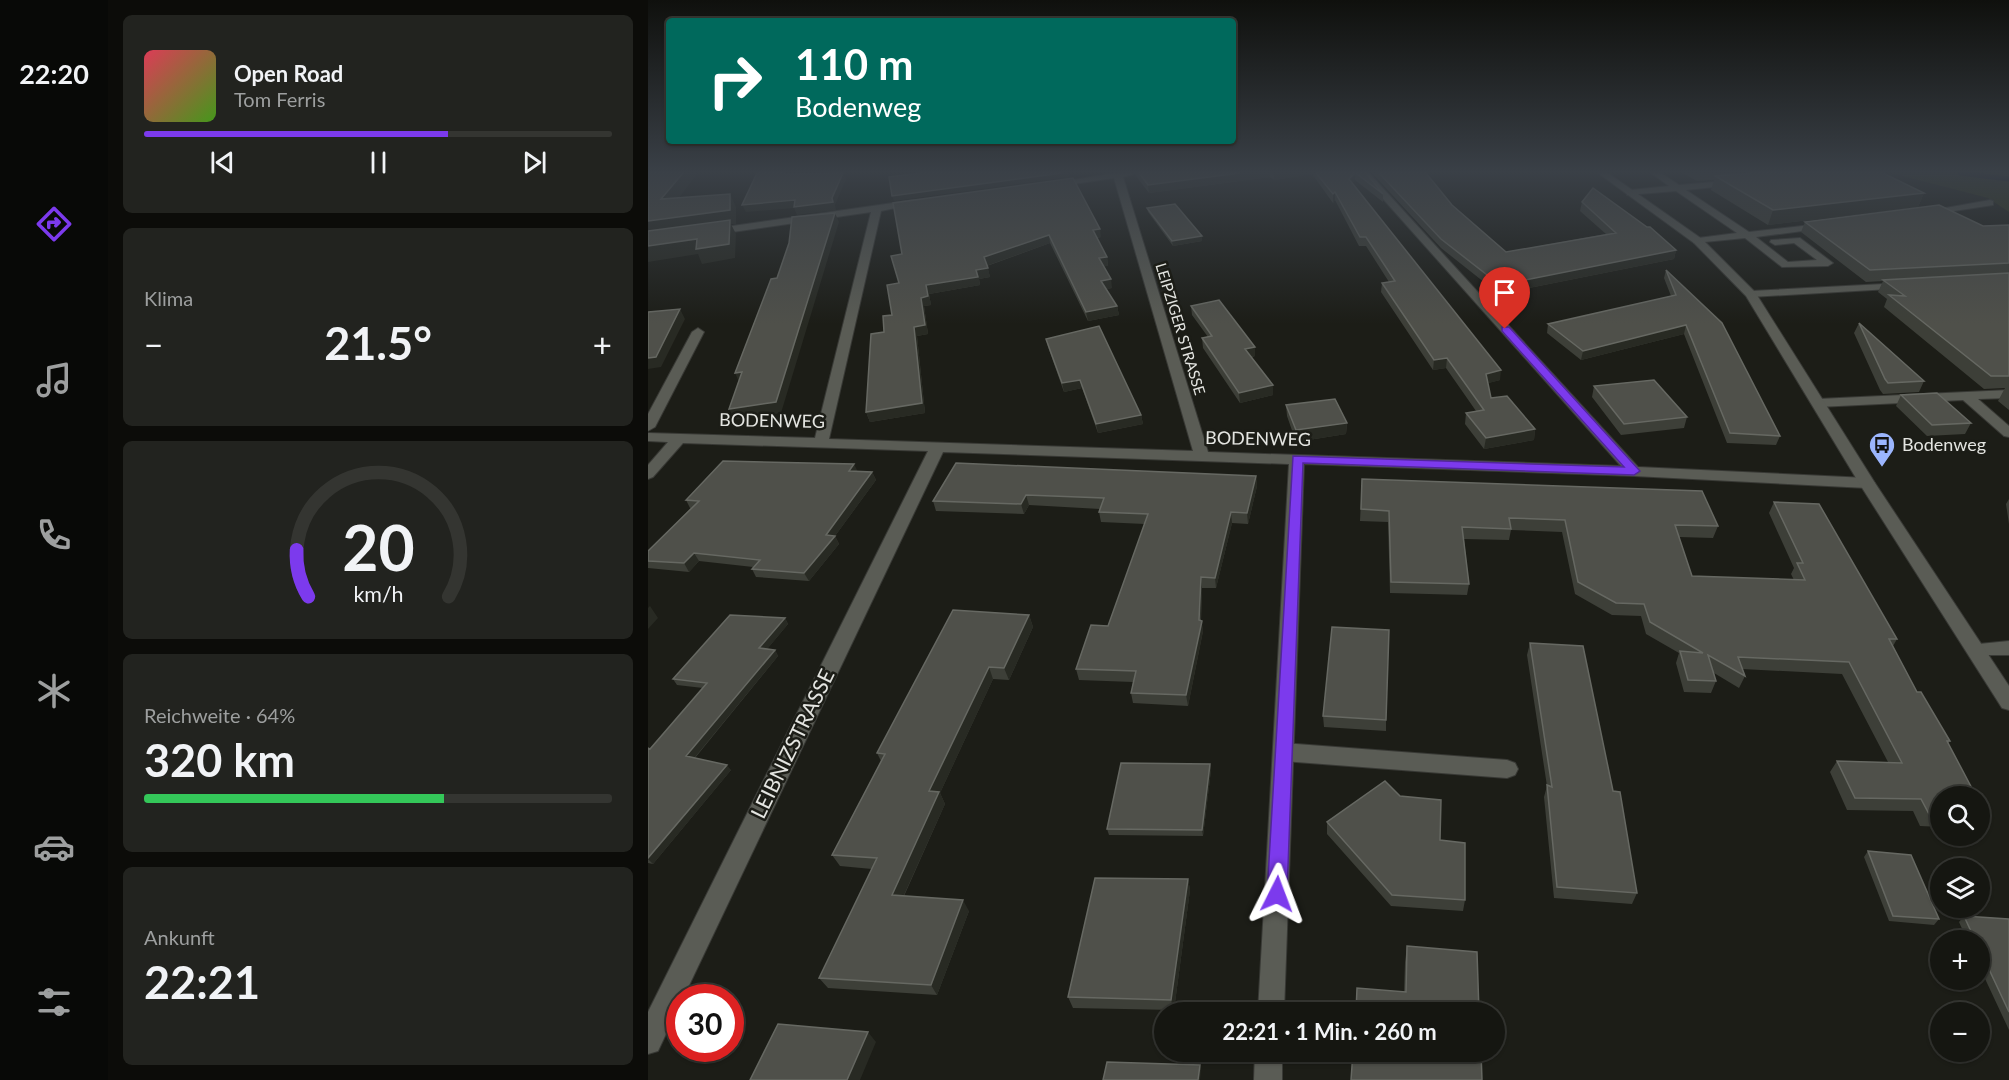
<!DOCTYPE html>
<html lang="de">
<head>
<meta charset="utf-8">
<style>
  :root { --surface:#151611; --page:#22231f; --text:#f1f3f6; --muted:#9d9f9f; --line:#343531; --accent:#7c3aed }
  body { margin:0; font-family:Lato,sans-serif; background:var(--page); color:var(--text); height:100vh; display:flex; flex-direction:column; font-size:22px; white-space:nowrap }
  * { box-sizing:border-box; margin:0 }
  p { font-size:20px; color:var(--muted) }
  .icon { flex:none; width:33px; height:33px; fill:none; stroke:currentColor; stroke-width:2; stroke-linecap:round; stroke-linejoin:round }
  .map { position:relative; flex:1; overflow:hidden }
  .panel { display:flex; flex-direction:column; gap:15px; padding:15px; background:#0c0c09; width:540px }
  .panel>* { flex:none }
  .guide { position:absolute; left:18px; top:18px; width:570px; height:126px; border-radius:6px; box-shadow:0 2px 4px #0004,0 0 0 2px var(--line); background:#00695c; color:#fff; overflow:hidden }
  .tools { position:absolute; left:1282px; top:786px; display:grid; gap:12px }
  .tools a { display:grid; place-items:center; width:60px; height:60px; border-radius:50%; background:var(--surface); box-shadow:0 2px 4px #0004,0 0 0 2px var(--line); font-size:30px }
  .speed { position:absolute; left:18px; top:984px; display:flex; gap:12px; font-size:30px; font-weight:700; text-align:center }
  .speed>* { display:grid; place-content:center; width:78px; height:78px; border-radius:50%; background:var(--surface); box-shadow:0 2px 4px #0004,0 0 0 2px var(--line); line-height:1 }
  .speed .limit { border:9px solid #d22; background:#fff; color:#111 }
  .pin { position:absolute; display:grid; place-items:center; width:51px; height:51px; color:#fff; margin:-62px -26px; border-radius:50% 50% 50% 0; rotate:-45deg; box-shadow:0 0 6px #0007 }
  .pin .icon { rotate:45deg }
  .me { position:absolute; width:66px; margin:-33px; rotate:3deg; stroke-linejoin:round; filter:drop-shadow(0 0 4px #0008) }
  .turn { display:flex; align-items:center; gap:21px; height:126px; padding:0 30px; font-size:27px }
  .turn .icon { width:78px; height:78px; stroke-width:2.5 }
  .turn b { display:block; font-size:42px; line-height:51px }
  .big { font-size:45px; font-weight:700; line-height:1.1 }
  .panel .tile { flex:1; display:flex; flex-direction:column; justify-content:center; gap:9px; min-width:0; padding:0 21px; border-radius:9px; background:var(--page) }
  .panel .dial { align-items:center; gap:0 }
  .dial svg { height:156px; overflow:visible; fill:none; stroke:var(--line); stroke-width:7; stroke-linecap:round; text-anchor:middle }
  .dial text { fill:var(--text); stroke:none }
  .song { display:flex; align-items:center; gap:18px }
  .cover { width:72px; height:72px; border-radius:9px; background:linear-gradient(135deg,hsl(350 70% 55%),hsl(100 70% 35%)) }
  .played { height:6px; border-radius:3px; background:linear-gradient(90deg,var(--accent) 65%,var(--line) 65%) }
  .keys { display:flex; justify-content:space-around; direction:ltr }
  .heat { display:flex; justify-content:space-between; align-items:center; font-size:33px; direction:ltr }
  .charge { height:9px; border-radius:4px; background:linear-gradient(90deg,#34c759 64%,var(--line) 0) }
  .trip { position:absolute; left:506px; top:1002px; width:351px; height:60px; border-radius:30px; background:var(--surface); box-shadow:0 2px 4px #0004,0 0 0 2px var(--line); font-weight:700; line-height:60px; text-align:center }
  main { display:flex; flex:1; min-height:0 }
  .dock { display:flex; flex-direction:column; width:108px; justify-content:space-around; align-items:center; background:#080907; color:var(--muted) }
  .dock .icon { width:42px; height:42px }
  .dock .active { color:var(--accent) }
  .dock b { font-size:27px; color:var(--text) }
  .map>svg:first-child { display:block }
  .green { fill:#2e3417 }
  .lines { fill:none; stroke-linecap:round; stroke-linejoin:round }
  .stream { stroke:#030624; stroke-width:5 }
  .service-casing { stroke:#383935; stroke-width:2 }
  .minor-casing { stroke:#383935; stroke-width:2 }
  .tertiary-casing { stroke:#383935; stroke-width:2 }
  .service { fill:#5a5c55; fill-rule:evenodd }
  .minor { fill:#5a5c55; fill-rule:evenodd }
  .tertiary { fill:#5a5c55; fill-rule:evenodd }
  .wall { fill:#3d3f38 }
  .shaded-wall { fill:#282a23 }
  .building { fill:#4f504a; stroke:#666862; stroke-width:1.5 }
  .route { fill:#7c3aed; stroke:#51269a; stroke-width:1.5 }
  .labels { text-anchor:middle; stroke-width:5; stroke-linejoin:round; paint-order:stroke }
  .far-street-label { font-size:15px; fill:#e4e5e1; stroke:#1c1d17 }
  .street-label { font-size:18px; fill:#e4e5e1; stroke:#1c1d17 }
  .poi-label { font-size:18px; fill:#e4e5e1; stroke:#1c1d17; text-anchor:start }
  .near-street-label { font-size:21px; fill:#e4e5e1; stroke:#1c1d17 }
</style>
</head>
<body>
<main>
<nav class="dock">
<b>22:20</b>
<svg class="icon active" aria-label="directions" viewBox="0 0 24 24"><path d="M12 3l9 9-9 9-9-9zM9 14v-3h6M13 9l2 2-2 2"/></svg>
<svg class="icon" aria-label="music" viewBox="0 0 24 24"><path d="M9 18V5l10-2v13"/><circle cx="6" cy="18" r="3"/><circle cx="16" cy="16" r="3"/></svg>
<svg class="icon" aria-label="phone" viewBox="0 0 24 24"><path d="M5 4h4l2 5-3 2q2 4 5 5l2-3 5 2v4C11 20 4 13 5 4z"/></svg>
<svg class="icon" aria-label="climate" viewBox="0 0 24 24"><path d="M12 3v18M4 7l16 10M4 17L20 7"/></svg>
<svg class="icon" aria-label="car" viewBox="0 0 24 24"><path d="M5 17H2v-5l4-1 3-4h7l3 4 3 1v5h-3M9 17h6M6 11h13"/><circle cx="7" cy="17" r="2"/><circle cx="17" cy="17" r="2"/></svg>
<svg class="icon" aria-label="filters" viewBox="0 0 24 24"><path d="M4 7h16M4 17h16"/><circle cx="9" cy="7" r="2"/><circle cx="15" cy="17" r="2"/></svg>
</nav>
<section class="panel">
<div class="tile">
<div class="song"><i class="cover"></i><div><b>Open Road</b><p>Tom Ferris</p></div></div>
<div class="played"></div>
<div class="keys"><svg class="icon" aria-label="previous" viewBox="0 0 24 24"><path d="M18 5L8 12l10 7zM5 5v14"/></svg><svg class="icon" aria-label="pause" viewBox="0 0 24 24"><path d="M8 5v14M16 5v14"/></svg><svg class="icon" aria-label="next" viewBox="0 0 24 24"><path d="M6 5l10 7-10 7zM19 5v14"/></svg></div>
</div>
<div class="tile"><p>Klima</p>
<div class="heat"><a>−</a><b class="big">21.5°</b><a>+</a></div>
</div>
<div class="tile dial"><svg viewBox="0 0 100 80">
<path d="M14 69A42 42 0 1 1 86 69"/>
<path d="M14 69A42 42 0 0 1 8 45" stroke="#7c3aed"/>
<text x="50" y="56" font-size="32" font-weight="700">20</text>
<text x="50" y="72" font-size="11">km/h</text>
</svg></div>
<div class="tile"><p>Reichweite · 64%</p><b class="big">320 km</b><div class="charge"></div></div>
<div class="tile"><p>Ankunft</p><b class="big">22:21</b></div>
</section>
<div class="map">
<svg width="1361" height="1080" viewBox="0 0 1361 1080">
  <rect width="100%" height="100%" fill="#1c1d17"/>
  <path class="green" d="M1243,173H1361V212L1340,198Z"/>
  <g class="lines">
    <path class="stream" d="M1312,173L1361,179"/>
    <g class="service-casing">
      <path id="service" d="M1003,173H1013L1031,185L1089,180V184L1086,185L1038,190L1101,232L1181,223L1182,225L1177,228L1108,237L1140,262L1169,260L1146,243L1127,245L1122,242L1123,240L1152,238L1185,263L1180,266L1134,267L1097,238L1046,243L1045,241L1050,238L1089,233L1028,191L979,195V191L982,190L1021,186Z
        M1342,200L1345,201V205L1280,215L1275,212Z
        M50,328L56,332L7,427L0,431V414L44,332Z
        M1361,390V398L1330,399L1361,426V437L1356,436L1315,400L1170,407L1163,403L1170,399Z
        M635,743L859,760L867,763L870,769L867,775L859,778L635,761L628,758L625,752L628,746Z"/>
    </g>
    <g class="minor-casing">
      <path id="minor" d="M467,173H489L475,177L560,452L973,466L712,173H721L990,467L1219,478L1227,483L1219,488L986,476L656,464L636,1012H610L641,464L295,452L35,998H32V1004L10,1051L0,1054V1012L280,451L35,443L5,477L0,479V465L20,442L0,441V433L167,438L223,212L63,235L58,232L63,229L266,200L271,203L233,211L181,439L545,451L466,178L405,187L400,184Z
        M1255,283L1259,284V288L1103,297L1097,294L1103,291Z
        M1361,641V655H1321L1319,650L1321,645Z
        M607,1052H634V1080H606Z"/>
    </g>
    <g class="tertiary-casing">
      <path id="tertiary" d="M950,173H960L1054,239L1107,292L1227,483L1361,686V710L1354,708L1211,483L1098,296L1046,243Z"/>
    </g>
    <use href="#service" class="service"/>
    <use href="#minor" class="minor"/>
    <use href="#tertiary" class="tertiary"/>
  </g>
  <path class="wall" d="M488,173H718L735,194V202L707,180L704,183L852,380L840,383L843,398L887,429L886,440L836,449L817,424L818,413L828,411L798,368L785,370L733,292L734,283L741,282L718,246H711L687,200L685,203L664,174L626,180L622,177L501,193L488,176Z
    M724,173H778L804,205L858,252L958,234L932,211L934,202L1028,250L1026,259L851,294L793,248Z
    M1035,173H1235L1276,193L1270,207L1120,225L1063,190L1066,180L1049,181Z
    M245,203L453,237L449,238L459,257L460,266H455L464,288L458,289L469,306L471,315L440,321L402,243L339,266L342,277L331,279L332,285L281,294L283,305L276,306L280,334L269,336L277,413L222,422L218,412L236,332L244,315L251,283L254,254Z
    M499,208L554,236V241L525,246L500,212Z
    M1157,222L1335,226L1361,225V410L1350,401L1357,388L1336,389L1236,307L1239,299L1230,292L1235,281L1218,282L1153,232Z
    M1018,270L1132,436L1128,445L1079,443L1036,334L933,360L899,333L900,324L1023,296L1016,278Z
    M543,306L607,356L604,357L625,395L592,403L555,348L554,338L560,337L544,315Z
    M1211,323L1276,381L1271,392L1235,394L1232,390L1206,333Z
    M398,339L493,415L495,424L450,433L434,388L416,392L400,347Z
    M946,386L1039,417L1036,428L973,435L944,397Z
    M1253,395L1323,423L1317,434L1279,436L1248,406Z
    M638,405L699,423L698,434L648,442L639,416Z
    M209,471L224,472L228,480L187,536L191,544L161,581L108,577L104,569L105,567L51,561L41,572L0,568V551L43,508H42L38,500Z
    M608,476L609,486L600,524L584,523L568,588H554L553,621L555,631L540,706L485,703L483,693L485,682L431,680L428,669L460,626L497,524L453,522L451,512L452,509L381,505L376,514L288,511L285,501Z
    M714,479L1070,526L1065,538L1031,537L1044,576L1146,580L1143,574L1146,568L1121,513L1126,502L1249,639L1245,646L1269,692L1302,741L1300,744L1293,796V827L1272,826L1265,811L1199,810L1182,772L1189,761L1240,762L1194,674L1094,669L1097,676L1091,688L1066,673L1068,681L1063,693L1036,692L1028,663L1031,653L998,634L993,616L964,615L927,594L914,532L863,530L861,540L816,539L821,584L819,595L742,593L740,522L712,521Z
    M1361,499V524L1358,504Z
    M381,615L385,627L361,680L345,679L292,793L297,804L256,896L321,911L289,995L180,988L171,978L224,869L192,866L184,855L233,761L229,753Z
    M137,618L140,624L119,649L127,650L130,656L47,758L83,770L5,864L0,863V748L2,749L55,688L29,685L25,679Z
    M882,643L965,791L989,893L984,904L906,898L896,797L899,786L879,655Z
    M675,716L738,720V731L676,727Z
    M562,764L563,770L555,836L461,835L459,829Z
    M1332,804L1340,819L1332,828Z
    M679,822L792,840L817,900L815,911L743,906L679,834Z
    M1220,851L1291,919L1286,925L1241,921L1216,857Z
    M540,879L542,890L526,1010L425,1008L420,997Z
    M1316,916L1361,919V1030L1332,968V940H1319L1311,922Z
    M759,946L831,1012L756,992L757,962Z"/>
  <path class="shaded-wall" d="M35,173H50L19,213L13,199Z
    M195,173L198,179L187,205L188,210L149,215L146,208L98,212L94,205L184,198Z
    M414,173H421V177L246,201L244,196Z
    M592,173H622V177L501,193L500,185Z
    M626,173H664V174L626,180Z
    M707,173V180L701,187V179Z
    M687,192V200L685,203V194Z
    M1276,193L1270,207L1120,225L1125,210Z
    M82,194L88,207V224H83L88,234L87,258L54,264L50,254L0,262V221Z
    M187,213L191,222L133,413L87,420L81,409Z
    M452,229L453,237L446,238L445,230Z
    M401,235L402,243L338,266L336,257Z
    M554,236V241L525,246L524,241Z
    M1028,250L1026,259L851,294L852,285Z
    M459,257L460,266L452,267L451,258Z
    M340,268L342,277L331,279L332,285L281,294L283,305L276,306L280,334L269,336L277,413L222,422L218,412L266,327L273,298L278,285L328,270Z
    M463,279L464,288L455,290L453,281Z
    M469,306L471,315L440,321L438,312Z
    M32,309L37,319L13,367L0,369V358Z
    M1038,325L1036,334L933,360L935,351Z
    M607,347V356L598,358L597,349Z
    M799,358L798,368L785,370L786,360Z
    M853,370L852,380L837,384L838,374Z
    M94,372L92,384L87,373Z
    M432,380L434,388L416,392L414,383Z
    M625,385V395L592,403L591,393Z
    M493,415L495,424L450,433L448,424Z
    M699,423L698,434L648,442V430Z
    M887,429L886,440L836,449L838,438Z
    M206,464L210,472L201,471Z
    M224,472L228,480L187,536L191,544L161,581L156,573L178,535Z
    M608,476L609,486L600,524L599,513Z
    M378,495L381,505L376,514L373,504Z
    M583,512L584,523L568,588L567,578Z
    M46,553L51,561L41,572L36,563Z
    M553,577L554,588L552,626L554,621L555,631L540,706L538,695L551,620Z
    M2,606L10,618L0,629V608Z
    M381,615L385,627L361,680L356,668Z
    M137,618L140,624L115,654L111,648Z
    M127,650L130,656L43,762L38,756Z
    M341,667L345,679L292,793L297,804L251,906L244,895L281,791Z
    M562,764L563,770L555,836L554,830Z
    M79,765L83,770L5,864L0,859V858Z
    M540,879L542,890L526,1010L523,1000Z
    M315,900L321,911L289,995L283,985Z
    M220,1032L228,1042L212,1080H199Z
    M552,1065L553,1069L552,1080H550Z"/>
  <path class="building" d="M0,173H35L13,199L82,194V210L0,221Z
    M109,173H137V174L195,173L184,198L185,202L146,207L147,200L94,205Z
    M273,173H414L244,196L241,177Z
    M491,173H592L500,185Z
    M668,173H707L701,179L853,370L838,374L843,398L859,396L887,429L838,438L818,413L836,410L799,358L786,360L734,283L747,281L718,237H712L687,192L685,194Z
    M708,173H718L735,194Z
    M731,173H778L804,205L858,252L968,233L934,202L945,188L999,227H1002L1028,250L852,285L793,239Z
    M1105,173H1235L1276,193L1125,210L1067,176Z
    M425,178L452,229L445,230L459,257L451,258L463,279L453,281L469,306L438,312L401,235L336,257L340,268L328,270L330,277L278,285L280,296L273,298L277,325L266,327L274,403L218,412L223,334L236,332L235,316L244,315L239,285L251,283L243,256L254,254L245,203Z
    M527,204L554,236L524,241L499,208Z
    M1291,205L1335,226L1361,225V263L1222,270L1157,222Z
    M187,213L128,402L81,409L94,372L87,373L123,279L129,278L141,243L144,217Z
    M82,220L81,244L48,249L49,239L0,246V231Z
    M1018,270L1074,323L1132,436L1082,433L1038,325L935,351L900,324L1028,295Z
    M1361,273V376H1343L1241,295L1257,296L1235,280Z
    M571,300L607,347L597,349L625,385L591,393L554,338L564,336L543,306Z
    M32,309L8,357L0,358V312Z
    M1211,323L1276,381L1240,383L1237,379Z
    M451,326L493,415L448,424L432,380L414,383L398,339Z
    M1006,380L1039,417L976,424L946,386Z
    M1289,393L1323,423L1284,425L1253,395Z
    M687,399L699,423L648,430L638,405Z
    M75,461L206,464L201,471L224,472L178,535L187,536L156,573L104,569L112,560L46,553L36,563L0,561V551L51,501L38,500Z
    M308,463L608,476L599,513L583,512L567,578L553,577L551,620L554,621L538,695L483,693L488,671L428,669L443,625L460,626L500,514L451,512L456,498L378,495L373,504L285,501Z
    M714,479L1054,491L1070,526L1027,525L1044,576L1157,580L1149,563H1155L1126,502L1171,504L1249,639H1241L1269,692H1273L1302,741H1299L1328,796H1293V815L1281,814L1273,799L1207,798L1189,761L1254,763L1201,662L1090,657L1097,676L1060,655L1068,681L1040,680L1032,651L1055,653L1002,622L996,604L968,603L930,582L917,520L861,518L863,529L814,527L821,584L743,582L741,511L713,509Z
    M305,610L381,615L356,668L341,667L281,791L291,792L244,895L315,900L283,985L171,978L229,858L184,855L237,754L229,753Z
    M82,615L137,618L111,648L127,650L38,756L79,765L0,858V748L2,749L59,683L25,679Z
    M684,627L741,630L738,720L675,716Z
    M882,643L935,646L965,791L972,792L989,893L909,887L899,785L904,787Z
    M473,763L562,764L554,830L459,829Z
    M737,781L752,796L793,800L792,840L817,843V900L744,895L679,822Z
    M1332,804L1340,819L1332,818Z
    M1220,851L1263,855L1291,919L1245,916Z
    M447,878L540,879L523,1000L420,997Z
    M1316,916L1361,919V1012L1332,950V940H1327Z
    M759,946L829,952L831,1012H708L709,988L758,992Z
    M130,1024L220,1032L199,1080H102Z
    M705,1052H833L834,1080H703Z
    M459,1062L552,1065L550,1080H455Z"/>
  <linearGradient id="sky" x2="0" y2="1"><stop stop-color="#0f100d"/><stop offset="0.53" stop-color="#3a4047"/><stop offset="1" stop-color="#3a4047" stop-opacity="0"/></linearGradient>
  <rect width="1361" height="324" fill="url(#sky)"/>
  <path class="route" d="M854,327H861L992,471L986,475L655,463L639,894L636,901L629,903L622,901L619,894L645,456L976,467L854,331Z"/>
  <defs>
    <g id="bus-pin" transform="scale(1.35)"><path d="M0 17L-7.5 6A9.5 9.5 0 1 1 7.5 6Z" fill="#9bb5fd" stroke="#1c1d17"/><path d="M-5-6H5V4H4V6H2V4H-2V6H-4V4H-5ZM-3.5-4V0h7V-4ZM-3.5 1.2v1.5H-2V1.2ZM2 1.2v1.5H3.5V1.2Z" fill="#111"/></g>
  </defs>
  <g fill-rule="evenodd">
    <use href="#bus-pin" x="1234" y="445"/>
  </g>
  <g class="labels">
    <g class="far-street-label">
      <text transform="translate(532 329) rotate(73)" y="5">LEIPZIGER STRASSE</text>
    </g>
    <g class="street-label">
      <text transform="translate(124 421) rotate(1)" y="6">BODENWEG</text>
      <text transform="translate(610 439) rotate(1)" y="6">BODENWEG</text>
    </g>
    <g class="poi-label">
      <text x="1254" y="451">Bodenweg</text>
    </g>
    <g class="near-street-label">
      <text transform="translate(145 744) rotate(-64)" y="7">LEIBNIZSTRASSE</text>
    </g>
  </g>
</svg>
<div class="tools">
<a><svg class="icon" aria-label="search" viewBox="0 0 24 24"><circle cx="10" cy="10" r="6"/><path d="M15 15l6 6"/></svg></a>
<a><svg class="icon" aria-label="layers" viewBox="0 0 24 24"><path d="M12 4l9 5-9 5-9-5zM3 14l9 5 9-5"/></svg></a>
<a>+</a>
<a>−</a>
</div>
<div class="speed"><div class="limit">30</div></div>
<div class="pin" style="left:857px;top:329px;background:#d93025"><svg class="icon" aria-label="arrive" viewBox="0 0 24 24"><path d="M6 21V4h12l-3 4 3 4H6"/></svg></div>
<svg class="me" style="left:629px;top:894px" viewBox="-20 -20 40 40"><path d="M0-17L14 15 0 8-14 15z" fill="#7c3aed" stroke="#fff" stroke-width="4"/></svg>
<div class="trip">22:21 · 1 Min. · 260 m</div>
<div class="guide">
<div class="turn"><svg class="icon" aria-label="right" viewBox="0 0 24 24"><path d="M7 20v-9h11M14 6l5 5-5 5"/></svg><div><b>110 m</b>Bodenweg</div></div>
</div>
</div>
</main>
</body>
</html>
